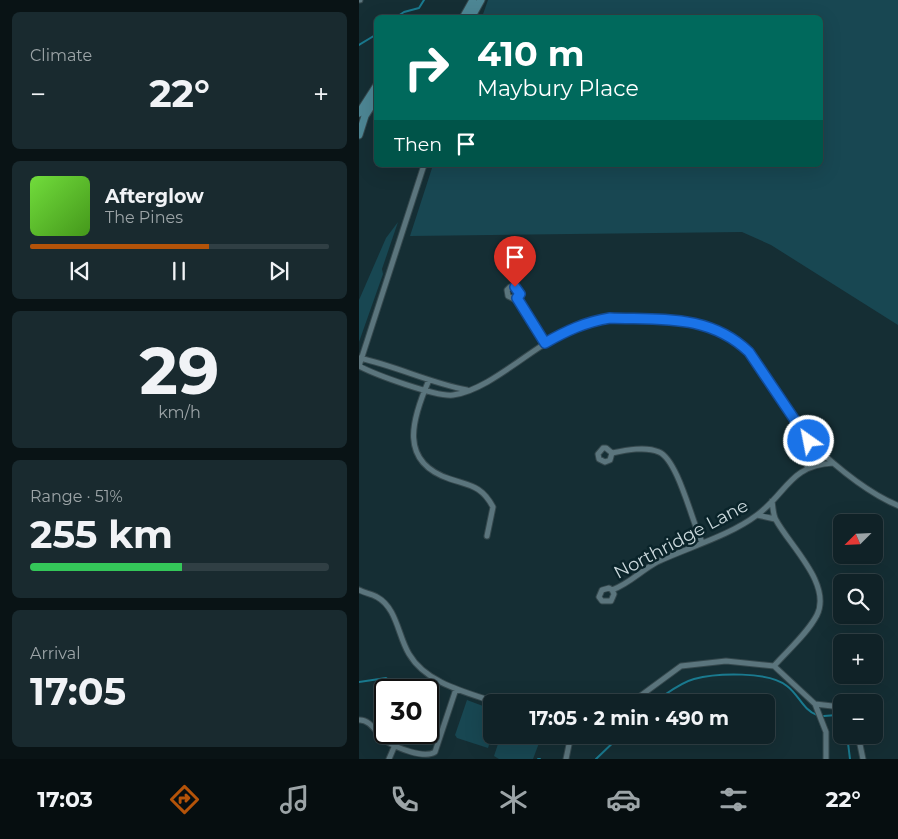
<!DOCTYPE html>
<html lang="en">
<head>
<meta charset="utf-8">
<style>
  :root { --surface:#102227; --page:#192a2f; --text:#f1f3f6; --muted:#9ca4a7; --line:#303f44; --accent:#b45309 }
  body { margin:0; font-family:Montserrat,sans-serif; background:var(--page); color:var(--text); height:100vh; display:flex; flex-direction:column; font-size:19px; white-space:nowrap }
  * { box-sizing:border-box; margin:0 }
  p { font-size:16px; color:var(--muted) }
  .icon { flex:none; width:28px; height:28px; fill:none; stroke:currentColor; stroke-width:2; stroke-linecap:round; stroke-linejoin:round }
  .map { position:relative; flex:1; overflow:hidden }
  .panel { display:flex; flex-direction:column; gap:12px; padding:12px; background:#091315; width:359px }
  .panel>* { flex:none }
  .banner { position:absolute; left:15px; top:15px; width:449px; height:152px; border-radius:8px; box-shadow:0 5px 20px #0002,0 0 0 1px var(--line); background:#00695c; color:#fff; overflow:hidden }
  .needle { width:32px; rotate:246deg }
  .tools { position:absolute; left:474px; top:514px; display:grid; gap:10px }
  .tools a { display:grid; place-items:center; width:50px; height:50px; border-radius:8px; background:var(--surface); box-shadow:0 5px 20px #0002,0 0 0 1px var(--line); font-size:25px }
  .speed { position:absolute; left:15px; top:679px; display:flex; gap:10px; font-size:25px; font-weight:700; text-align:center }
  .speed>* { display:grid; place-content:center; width:65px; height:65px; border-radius:50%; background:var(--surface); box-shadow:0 5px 20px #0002,0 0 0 1px var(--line); line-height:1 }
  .speed .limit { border:2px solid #111; border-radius:8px; background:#fff; color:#111 }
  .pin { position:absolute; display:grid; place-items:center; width:42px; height:42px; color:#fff; margin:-51px -21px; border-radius:50% 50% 50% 0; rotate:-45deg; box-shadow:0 0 5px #0007 }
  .pin .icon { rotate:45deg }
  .me { position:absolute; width:55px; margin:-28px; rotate:327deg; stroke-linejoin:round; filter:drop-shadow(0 0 4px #0008) }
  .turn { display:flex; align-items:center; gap:18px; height:105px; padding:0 20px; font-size:22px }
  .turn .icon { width:65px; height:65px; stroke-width:2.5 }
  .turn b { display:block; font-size:35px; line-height:42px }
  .then { display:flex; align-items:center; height:48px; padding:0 20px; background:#0003; gap:10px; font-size:19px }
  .big { font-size:38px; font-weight:700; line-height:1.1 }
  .panel .card { flex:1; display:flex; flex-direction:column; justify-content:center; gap:8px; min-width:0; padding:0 18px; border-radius:8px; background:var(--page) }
  .panel .dial { align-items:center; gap:0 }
  .dial b { font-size:65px; line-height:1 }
  .song { display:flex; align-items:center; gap:15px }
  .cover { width:60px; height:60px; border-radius:8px; background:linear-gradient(135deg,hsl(100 70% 55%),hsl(100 70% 35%)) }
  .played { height:5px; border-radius:2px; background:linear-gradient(90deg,var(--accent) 60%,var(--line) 60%) }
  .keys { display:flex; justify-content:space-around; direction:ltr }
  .heat { display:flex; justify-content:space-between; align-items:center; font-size:28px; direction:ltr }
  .charge { height:8px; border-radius:4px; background:linear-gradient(90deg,#34c759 51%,var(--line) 0) }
  .trip { position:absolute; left:124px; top:694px; width:292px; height:50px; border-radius:8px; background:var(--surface); box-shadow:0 5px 20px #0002,0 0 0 1px var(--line); font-weight:700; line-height:50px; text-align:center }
  .dock { display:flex; height:80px; justify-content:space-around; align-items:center; background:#060e10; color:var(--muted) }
  .dock .icon { width:35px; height:35px }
  .dock .selected { color:var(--accent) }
  .dock b { font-size:22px; color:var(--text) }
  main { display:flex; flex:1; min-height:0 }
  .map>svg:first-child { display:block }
  .green { fill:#184752 }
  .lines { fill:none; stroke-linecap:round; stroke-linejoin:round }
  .stream { stroke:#1a7a8f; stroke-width:2 }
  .minor-casing { stroke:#35484d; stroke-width:7 }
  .secondary-casing { stroke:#35484d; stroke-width:9 }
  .minor { stroke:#5b757d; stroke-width:5 }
  .secondary { stroke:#4d8694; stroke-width:7 }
  .route-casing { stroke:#114b97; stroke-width:12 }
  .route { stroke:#1a73e8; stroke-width:9 }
  .labels { text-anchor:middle; stroke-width:5; stroke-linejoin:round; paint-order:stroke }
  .street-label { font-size:18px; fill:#cad8dc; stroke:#0a242a }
</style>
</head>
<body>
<main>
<section class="panel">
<div class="card"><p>Climate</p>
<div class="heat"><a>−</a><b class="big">22°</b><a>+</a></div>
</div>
<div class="card">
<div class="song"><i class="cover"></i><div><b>Afterglow</b><p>The Pines</p></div></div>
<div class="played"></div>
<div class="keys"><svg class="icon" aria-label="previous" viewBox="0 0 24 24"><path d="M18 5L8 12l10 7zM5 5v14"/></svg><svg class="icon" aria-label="pause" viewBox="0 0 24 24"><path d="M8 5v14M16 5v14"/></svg><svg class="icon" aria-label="next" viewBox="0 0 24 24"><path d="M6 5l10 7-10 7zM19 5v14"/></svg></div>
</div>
<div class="card dial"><b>29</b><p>km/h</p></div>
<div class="card"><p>Range · 51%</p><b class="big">255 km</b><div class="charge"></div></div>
<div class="card"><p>Arrival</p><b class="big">17:05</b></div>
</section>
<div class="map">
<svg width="540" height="759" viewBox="0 0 540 759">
  <rect width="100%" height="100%" fill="#152e34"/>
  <path class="green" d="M129,0H539V325L412,245L383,232L51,236L74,165H461V18L123,17Z
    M39,222L23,269L24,274L0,342V300L27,238Z
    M108,700L132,709L133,735L129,748L98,738L96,735Z
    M142,735H183L174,759H140L135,756Z"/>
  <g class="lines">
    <path class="stream" d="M36,18L45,12L60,8L65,0
      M0,45L18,34
      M0,682L27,678L33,683L35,690
      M295,702C308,694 320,683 335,679C357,673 410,671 428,686C440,695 444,710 458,715
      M465,716L478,715L482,717
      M69,721L77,725
      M488,735L491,759
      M179,759H181
      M237,759L262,735"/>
    <g class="minor-casing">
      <path id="minor" d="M0,0H1
        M158,298L155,299L149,296L148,290L151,287H156L161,294L158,298L186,343
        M0,358C37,366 71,383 108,390
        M0,366C17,375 77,397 94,395C132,390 177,343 214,328C243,315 273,319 304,320C339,321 364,327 390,352L450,441C475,465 506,492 540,506
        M0,366L65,165
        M70,380C53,419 39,462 91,479C112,486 123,486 134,507L128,536
        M253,453L251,460L246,462L240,459L239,454L244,448H247L253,453C267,450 287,446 300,452C319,460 333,522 343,542
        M448,467L450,441
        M413,501C414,507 414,515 417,520C431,546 473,584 458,615C448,634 429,650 415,666
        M398,515L416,519
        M0,590C6,593 13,594 18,597C38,608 39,636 50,654C67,683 106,692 136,702
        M253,590L250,588L243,590L240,597L243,601H252L255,594L253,590C270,584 283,570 298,562C330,547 370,536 398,515C428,493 431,465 474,463
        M273,702L322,666L367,661L415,666L456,704L482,707
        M456,704L467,732V759
        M0,720C12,719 18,735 27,741C38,748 65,759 76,752L97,689
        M499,735L504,759
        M30,759L36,745
        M207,759L212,735"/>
    </g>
    <g class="secondary-casing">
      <path id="secondary" d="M104,18L114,0
        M112,18L122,0
        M0,113L18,85
        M0,135L6,116L18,97"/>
    </g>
    <use href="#minor" class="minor"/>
    <use href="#secondary" class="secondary"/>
  </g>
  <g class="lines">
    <g class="route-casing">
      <path id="route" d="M156,287L161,294L158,298L186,343C207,331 226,322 251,318C303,320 350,314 390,352L450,441"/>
    </g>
    <use href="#route" class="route"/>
  </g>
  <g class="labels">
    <g class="street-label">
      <text transform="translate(322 539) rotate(-28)" y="6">Northridge Lane</text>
    </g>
  </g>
</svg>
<div class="tools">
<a><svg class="needle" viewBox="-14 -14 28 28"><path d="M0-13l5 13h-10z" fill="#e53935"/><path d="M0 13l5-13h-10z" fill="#9ca4a7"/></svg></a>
<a><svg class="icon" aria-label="search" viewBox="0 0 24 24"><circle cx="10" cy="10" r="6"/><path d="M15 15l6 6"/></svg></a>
<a>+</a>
<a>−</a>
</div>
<div class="speed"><div class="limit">30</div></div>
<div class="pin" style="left:156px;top:287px;background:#d93025"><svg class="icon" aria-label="arrive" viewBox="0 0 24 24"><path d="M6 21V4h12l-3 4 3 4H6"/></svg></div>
<svg class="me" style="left:450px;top:441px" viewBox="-20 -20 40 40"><circle r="17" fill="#1a73e8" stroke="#fff" stroke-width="3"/><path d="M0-11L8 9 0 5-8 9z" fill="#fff"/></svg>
<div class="trip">17:05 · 2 min · 490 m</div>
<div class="banner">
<div class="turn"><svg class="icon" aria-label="right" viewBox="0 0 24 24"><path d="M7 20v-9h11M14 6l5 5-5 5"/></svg><div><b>410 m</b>Maybury Place</div></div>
<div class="then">Then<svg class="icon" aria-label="arrive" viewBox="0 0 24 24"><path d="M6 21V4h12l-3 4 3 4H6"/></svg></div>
</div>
</div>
</main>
<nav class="dock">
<b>17:03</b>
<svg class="icon selected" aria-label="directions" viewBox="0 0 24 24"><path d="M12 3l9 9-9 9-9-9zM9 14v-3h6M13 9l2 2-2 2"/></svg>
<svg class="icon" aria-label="music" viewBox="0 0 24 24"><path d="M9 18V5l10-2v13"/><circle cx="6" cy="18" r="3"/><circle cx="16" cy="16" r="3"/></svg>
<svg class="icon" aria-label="phone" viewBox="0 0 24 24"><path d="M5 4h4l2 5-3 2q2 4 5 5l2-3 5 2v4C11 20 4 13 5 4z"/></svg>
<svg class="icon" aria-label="climate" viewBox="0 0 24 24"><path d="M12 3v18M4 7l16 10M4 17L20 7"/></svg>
<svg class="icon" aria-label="car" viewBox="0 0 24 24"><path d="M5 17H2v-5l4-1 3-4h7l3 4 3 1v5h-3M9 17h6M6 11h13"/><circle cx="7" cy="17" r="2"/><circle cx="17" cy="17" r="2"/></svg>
<svg class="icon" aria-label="filters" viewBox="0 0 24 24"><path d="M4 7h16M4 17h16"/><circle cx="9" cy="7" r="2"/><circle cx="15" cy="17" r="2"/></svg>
<b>22°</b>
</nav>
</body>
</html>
